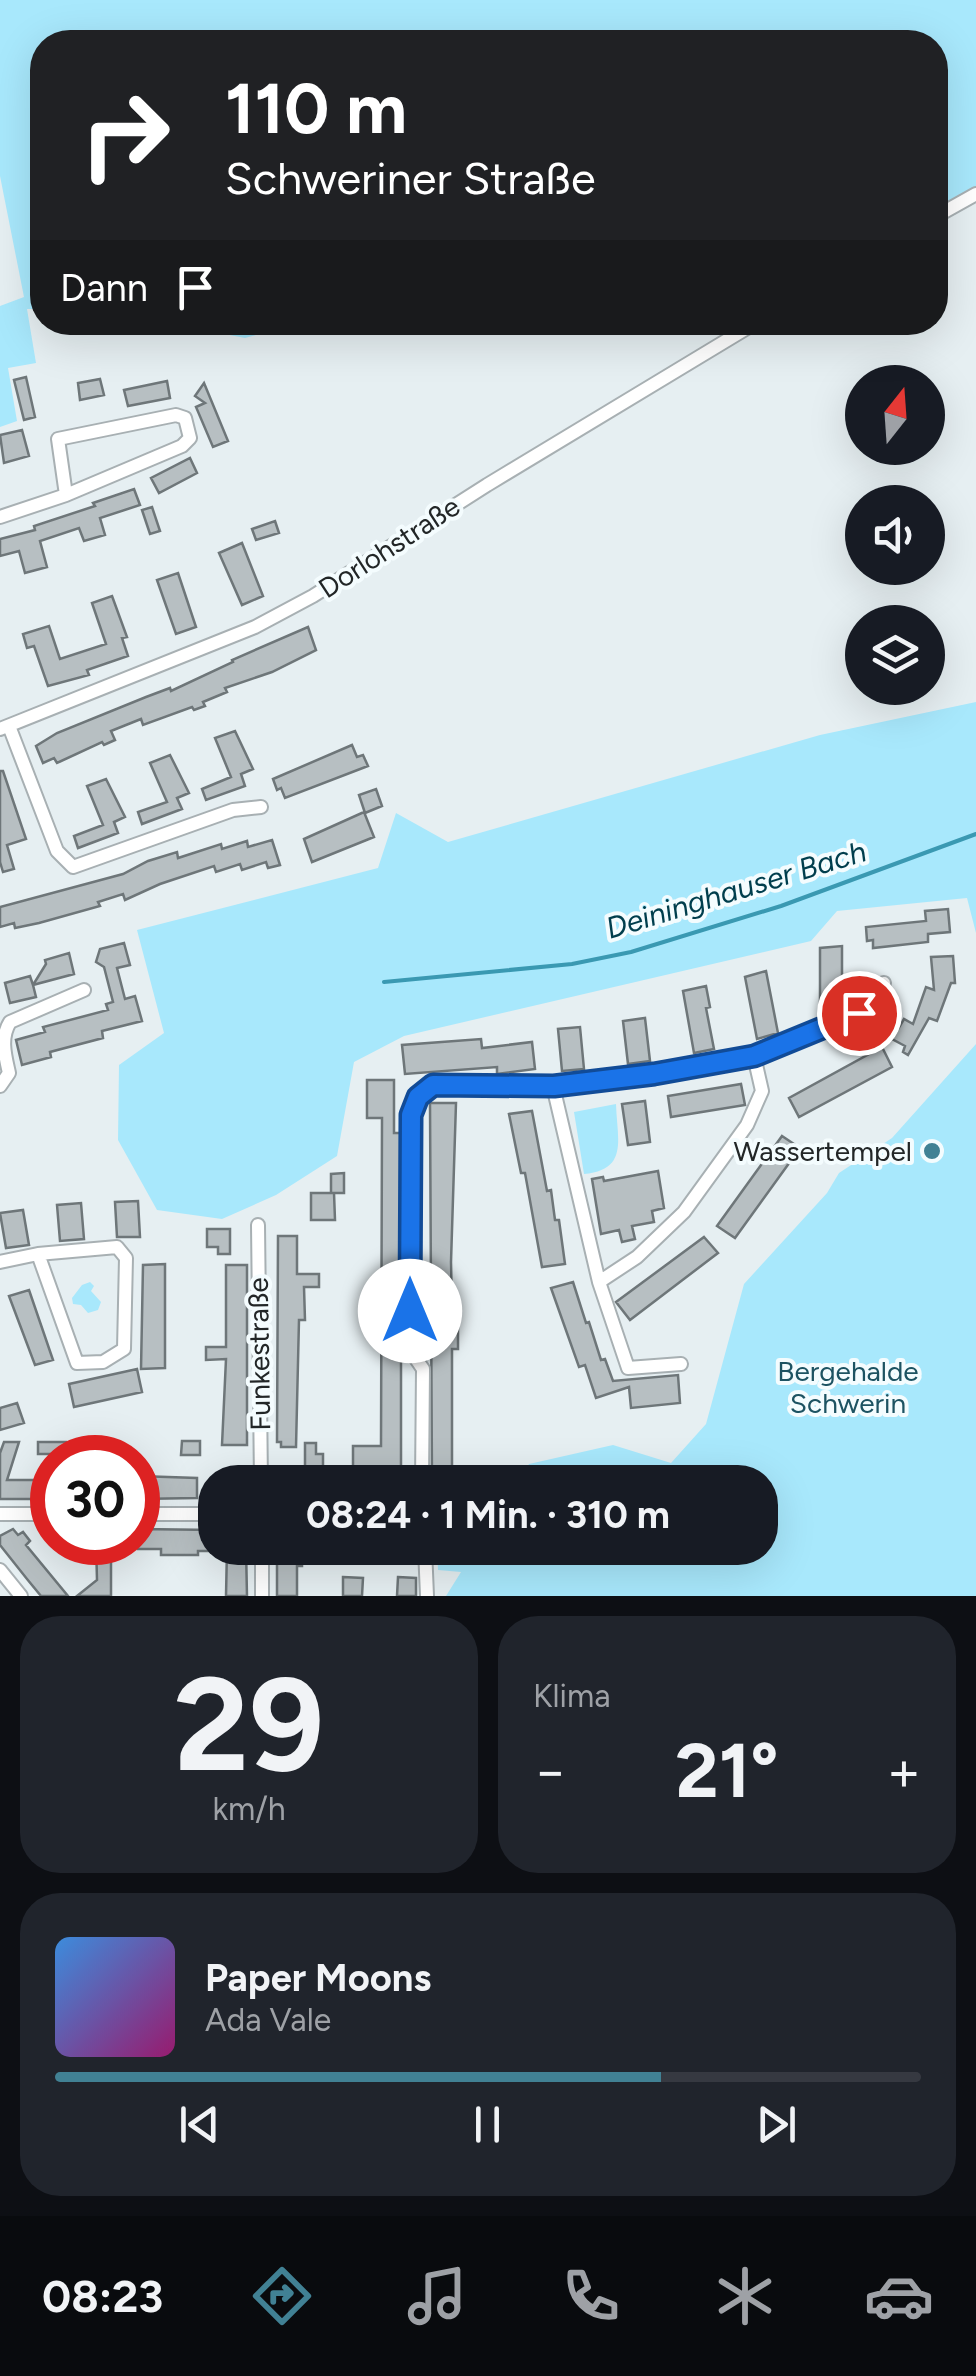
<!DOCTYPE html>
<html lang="de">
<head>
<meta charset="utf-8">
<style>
  :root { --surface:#171b24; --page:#20242c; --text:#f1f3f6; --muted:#9ea1a6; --line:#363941; --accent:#418194 }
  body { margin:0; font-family:Figtree,sans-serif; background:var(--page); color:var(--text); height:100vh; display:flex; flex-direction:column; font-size:38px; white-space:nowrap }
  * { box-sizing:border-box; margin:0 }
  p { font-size:32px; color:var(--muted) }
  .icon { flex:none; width:55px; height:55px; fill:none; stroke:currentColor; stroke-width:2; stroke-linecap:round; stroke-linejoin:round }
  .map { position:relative; height:1596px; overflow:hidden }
  .details { display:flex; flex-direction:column; gap:20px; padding:20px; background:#0d0f14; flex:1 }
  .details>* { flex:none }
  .guide { position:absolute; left:30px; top:30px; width:918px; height:305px; border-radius:40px; box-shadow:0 10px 40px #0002; background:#202124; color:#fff; overflow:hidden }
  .needle { width:65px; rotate:17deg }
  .fabs { position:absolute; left:845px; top:365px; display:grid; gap:20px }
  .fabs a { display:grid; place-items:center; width:100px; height:100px; border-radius:50%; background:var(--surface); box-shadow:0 10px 40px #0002; font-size:50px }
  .speed { position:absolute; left:30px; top:1435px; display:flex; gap:20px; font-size:50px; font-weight:700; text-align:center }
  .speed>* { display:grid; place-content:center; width:130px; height:130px; border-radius:50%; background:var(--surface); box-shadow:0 10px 40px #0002; line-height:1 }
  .speed .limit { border:15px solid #d22; background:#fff; color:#111 }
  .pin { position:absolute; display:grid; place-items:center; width:85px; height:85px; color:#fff; margin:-42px; border:5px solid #fff; border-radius:50%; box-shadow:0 2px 10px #0007 }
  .me { position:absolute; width:110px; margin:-55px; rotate:0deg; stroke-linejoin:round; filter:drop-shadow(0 0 8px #0008) }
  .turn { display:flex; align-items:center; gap:35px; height:210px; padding:0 30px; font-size:45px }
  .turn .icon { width:130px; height:130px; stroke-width:2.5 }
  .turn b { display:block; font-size:70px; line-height:85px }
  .then { display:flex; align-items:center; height:95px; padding:0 30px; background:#0003; gap:20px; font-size:38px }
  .big { font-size:75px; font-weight:700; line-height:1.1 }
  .details .widget { flex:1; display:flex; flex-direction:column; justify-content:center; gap:15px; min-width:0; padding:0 35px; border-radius:40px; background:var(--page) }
  .details .dial { align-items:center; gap:0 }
  .dial b { font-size:130px; line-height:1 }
  .song { display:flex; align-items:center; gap:30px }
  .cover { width:120px; height:120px; border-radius:15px; background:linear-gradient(135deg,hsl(210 70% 55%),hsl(320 70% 35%)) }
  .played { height:10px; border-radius:5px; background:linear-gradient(90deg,var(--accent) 70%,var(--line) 70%) }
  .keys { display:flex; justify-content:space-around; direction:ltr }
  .heat { display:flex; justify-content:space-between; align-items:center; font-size:55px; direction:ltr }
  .details .tiles { flex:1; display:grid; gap:20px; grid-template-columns:1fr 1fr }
  .widget:last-child { grid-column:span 2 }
  .trip { position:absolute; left:198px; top:1465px; width:580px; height:100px; border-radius:40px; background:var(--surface); box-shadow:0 10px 40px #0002; font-weight:700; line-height:100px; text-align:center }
  .menu { display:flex; height:160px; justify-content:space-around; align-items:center; background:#090b0e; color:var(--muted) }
  .menu .icon { width:70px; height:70px }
  .menu .selected { color:var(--accent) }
  .menu b { font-size:45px; color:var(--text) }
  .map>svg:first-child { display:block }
  .green { fill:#a8e8fc }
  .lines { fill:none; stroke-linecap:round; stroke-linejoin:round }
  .stream { stroke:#3a99b2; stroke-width:4 }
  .building { fill:#b7bfc2; stroke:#6e7679; stroke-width:2.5 }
  .minor-casing { stroke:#a8b0b3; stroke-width:16 }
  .minor { stroke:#fff; stroke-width:12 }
  .route-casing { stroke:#114b97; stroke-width:25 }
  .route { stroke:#1a73e8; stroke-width:18 }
  .poi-dot { fill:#418194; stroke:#f4fcfe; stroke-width:4 }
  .labels { text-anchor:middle; stroke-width:8; stroke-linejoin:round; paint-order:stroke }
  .street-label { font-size:28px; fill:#222627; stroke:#f4fcfe }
  .poi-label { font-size:28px; fill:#222627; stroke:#f4fcfe; text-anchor:end }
  .park-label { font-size:28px; fill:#1d5362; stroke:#f4fcfe }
  .water-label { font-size:30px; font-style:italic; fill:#003e4d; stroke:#f4fcfe }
</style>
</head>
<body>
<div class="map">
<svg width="976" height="1596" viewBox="0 0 976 1596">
  <rect width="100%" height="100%" fill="#e6eff2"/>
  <path class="green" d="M0,0H976V194L935,217V42H42V309H27L36,363L8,368L17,421L0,427V306L24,297L0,176Z
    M168,323L300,322V323L245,338Z
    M976,702V933L967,898L837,911L811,941L404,1036L354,1062L337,1156L276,1195L222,1219L157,1210L118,1140L119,1065L164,1033L137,930L378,868L396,813L448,842L820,735Z
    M976,1044V1596H446L461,1572L438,1570L437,1548H466V1564L476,1548H760V1482H518L529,1464L613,1445L671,1463L706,1424L744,1284L827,1193L839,1173L892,1138Z
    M616,1104C617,1139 629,1170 584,1174L574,1112Z
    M90,1282L94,1286L91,1291L101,1302L98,1310L88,1313L81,1305L73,1304L72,1298L82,1285Z"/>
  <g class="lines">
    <path class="stream" d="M384,982L572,964L631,952L781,906L976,834"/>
  </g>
  <path class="building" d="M26,377L35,417L24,420L14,380Z
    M100,379L104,395L80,400L78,383Z
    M167,381L170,398L128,406L124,390Z
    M204,383L228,441L213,447L196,407L205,403L195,396Z
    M22,430L29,456L4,463L0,435Z
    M190,458L197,473L159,493L151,478Z
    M134,489L140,505L100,518L105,535L84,541L79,528L40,541L47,567L25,573L19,551L0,556V539L35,530L34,526L95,506L93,503Z
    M152,507L160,531L150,534L142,510Z
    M275,521L279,533L256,540L252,529Z
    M242,543L263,596L242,605L219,553Z
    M178,573L196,627L176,634L157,580Z
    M112,596L127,637L122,638L128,656L87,670L89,675L48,686L34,646L27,648L23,634L49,626L60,659L106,644L92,603Z
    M308,627L316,650L272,672L225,688L227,692L203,702L205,706L194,710L192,707L143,725L141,719L111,731L115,740L104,745L102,742L57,763L54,758L43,763L36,746L57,733L146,697L170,688L171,691L233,662L232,660Z
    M235,731L253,769L241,774L245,786L206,800L202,789L231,777L215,738Z
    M352,745L357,757L363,755L368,766L285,798L281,788L277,790L273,779Z
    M170,755L189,793L177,798L182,809L142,824L138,812L167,802L150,763Z
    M0,771H3L26,839L7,845L14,869L3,872L0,862Z
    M106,779L125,817L114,822L118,833L78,848L74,836L103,825L87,786Z
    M376,789L382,806L365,813L359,795Z
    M364,812L374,837L312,862L304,839Z
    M272,840L280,865L268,868L266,862L242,870L240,864L216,872L214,866L160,884L125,900L123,894L98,902L100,906L39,923L15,928L14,923L0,927V907L123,874L148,861L177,852L178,858L221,844L222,849L247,841L248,847Z
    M948,909L950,932L928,934V942L873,948V940L867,941L866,927L926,921L925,911Z
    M124,943L130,965L117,968L125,999L135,996L142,1021L102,1031L103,1038L50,1052L51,1057L22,1065L16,1040L45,1032L43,1027L108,1010L106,1004L113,1002L104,967L96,962L100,949Z
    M842,946V1009L820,1011V948Z
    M69,953L74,974L33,985L36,997L10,1003L5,983L30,976L33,985L46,964L45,960Z
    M953,956L955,983H951L937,1021L929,1018L908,1055L903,1052L905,1046L892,1039L904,1019L913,1024L926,987L934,990L931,957Z
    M766,971L778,1033L757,1039L745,977Z
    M706,986L710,1007L706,1008L714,1049L694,1053L683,991Z
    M645,1018L650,1061L628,1064L623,1021Z
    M580,1027L584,1069L562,1071L558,1029Z
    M481,1039L482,1048L532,1042L535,1069L497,1074V1067L405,1074L402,1045Z
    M882,1047L892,1067L799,1117L789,1098Z
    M367,1080H394V1133H401V1482H353V1446H381L382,1118H367Z
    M741,1084L745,1105L671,1117L668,1096Z
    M645,1101L650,1142L628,1145L622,1104Z
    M430,1103H456L451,1262L452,1310H458V1349H452V1482H432Z
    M532,1111L547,1191L551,1190L555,1220H559L565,1264L542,1267L525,1173H521L509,1114Z
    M782,1136L800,1148L735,1238L717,1226Z
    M658,1171L664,1208L652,1211L654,1222L632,1226L635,1239L622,1242L619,1230L601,1234L592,1179L603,1177L604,1181Z
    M344,1173V1193H331V1174Z
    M311,1193H334L335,1220H311Z
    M138,1201L140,1237H117L115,1202Z
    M81,1203L84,1239L60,1241L57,1205Z
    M23,1210L29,1245L6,1248L0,1213Z
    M207,1229H230V1254H218V1247H207Z
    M278,1236H297V1274H319V1287H304L305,1320H299L296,1447H281V1442H277Z
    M704,1237L718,1253L630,1320L616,1302Z
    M165,1264V1368L141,1369L143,1265Z
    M226,1265H247V1445H222L226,1359L206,1360V1347H226Z
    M573,1282L586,1323L589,1322L601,1360L605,1359L613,1381L678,1375L680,1403L631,1408L629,1387L596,1398L585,1365L579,1367L551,1288Z
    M29,1290L53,1360L35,1365L9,1296Z
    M137,1369L142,1392L74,1407L69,1384Z
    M17,1403L24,1423L0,1430V1408Z
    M182,1441H200V1455H181Z
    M4,1442H19L7,1480H52V1499H0V1453Z
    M38,1442H66V1454H38Z
    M305,1443H316V1454H323V1482H305Z
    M138,1476L197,1478V1498L138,1499Z
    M13,1529L18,1535L23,1532L30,1541L26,1545L68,1596H41L27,1579L0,1545V1536Z
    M138,1529L215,1530V1551H198V1555H161V1549H138Z
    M96,1542H111V1596H77L97,1580Z
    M227,1548H246L247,1596H226Z
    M277,1548H302V1566H297V1596H277Z
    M343,1577L363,1578L362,1596H343Z
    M398,1577L416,1578V1596H397Z"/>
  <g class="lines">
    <g class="minor-casing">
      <path id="minor" d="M935,217L976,194
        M0,517L66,495L182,446L190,438L185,418L176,415L58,439L66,495
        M9,726L57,851L73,867L233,810L261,807
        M0,729L255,627L313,596L487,485L757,322
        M0,1086L9,1073C5,1055 0,1038 10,1022L84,990
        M553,1086L599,1282L637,1257L684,1212L747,1125L762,1091L754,1056
        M258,1225L261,1482
        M0,1262L38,1254L117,1247L126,1258L124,1349L103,1362L77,1363L38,1254
        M599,1282L628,1368L681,1364
        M422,1482L423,1369L410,1350L411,1115L418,1097L433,1085L553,1086L754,1056L859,1013L884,983
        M0,1514H52
        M138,1514H215
        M262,1548V1596
        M425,1548L427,1596
        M0,1570L21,1596"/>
    </g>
    <use href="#minor" class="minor"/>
  </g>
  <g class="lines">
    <g class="route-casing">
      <path id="route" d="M410,1311L411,1115L418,1097L433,1085L554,1086L654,1074L754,1056L859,1013"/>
    </g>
    <use href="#route" class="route"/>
  </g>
  <circle class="poi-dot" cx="932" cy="1151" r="10"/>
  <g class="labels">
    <g class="street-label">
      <text transform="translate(389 547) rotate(-33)" y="10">Dorlohstraße</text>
      <text transform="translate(259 1354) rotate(-91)" y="10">Funkestraße</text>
    </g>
    <g class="poi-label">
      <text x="912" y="1161">Wassertempel</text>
    </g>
    <g class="park-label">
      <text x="848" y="1381">Bergehalde<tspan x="848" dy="32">Schwerin</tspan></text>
    </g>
    <g class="water-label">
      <text transform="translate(736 890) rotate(-17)" y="10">Deininghauser Bach</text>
    </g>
  </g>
</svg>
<div class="fabs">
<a><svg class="needle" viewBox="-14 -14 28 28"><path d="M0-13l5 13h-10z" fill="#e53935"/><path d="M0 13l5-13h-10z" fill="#9ea1a6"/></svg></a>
<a><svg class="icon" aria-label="sound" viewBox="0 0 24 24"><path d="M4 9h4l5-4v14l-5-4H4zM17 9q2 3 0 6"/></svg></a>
<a><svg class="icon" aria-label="layers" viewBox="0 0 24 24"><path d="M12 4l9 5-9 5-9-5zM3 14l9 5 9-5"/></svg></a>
</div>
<div class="speed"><div class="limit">30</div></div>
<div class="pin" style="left:859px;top:1013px;background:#d93025"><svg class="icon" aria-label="arrive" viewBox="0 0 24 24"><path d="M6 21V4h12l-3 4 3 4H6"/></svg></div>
<svg class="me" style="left:410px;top:1311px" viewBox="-20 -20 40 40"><circle r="19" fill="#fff"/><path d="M0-13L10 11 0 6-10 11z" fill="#1a73e8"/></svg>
<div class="trip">08:24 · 1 Min. · 310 m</div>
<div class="guide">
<div class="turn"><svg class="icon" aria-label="right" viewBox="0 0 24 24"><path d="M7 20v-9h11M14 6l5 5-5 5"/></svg><div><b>110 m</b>Schweriner Straße</div></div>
<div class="then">Dann<svg class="icon" aria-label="arrive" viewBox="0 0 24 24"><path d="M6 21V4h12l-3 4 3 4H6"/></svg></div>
</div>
</div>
<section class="details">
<div class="tiles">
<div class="widget dial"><b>29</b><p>km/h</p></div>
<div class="widget"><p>Klima</p>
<div class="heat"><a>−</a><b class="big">21°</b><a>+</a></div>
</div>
<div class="widget">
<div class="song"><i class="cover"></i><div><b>Paper Moons</b><p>Ada Vale</p></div></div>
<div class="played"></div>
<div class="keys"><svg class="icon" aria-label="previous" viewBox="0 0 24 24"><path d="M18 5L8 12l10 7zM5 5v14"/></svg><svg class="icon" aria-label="pause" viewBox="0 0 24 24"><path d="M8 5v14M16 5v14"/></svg><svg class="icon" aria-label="next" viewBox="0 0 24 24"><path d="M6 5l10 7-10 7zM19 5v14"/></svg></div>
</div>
</div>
</section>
<nav class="menu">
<b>08:23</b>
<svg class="icon selected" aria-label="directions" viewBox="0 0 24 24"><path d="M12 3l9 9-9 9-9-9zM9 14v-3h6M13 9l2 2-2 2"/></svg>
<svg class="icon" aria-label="music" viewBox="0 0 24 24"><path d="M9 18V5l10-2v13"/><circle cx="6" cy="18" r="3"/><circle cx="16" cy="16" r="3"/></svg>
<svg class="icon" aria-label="phone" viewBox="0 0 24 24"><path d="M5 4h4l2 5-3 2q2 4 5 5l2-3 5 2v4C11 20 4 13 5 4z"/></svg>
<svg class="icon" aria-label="climate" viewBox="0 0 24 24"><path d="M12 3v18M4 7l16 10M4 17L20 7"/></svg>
<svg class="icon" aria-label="car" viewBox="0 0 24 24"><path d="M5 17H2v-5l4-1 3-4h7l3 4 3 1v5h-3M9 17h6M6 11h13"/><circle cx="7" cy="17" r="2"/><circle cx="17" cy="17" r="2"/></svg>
</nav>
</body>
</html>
